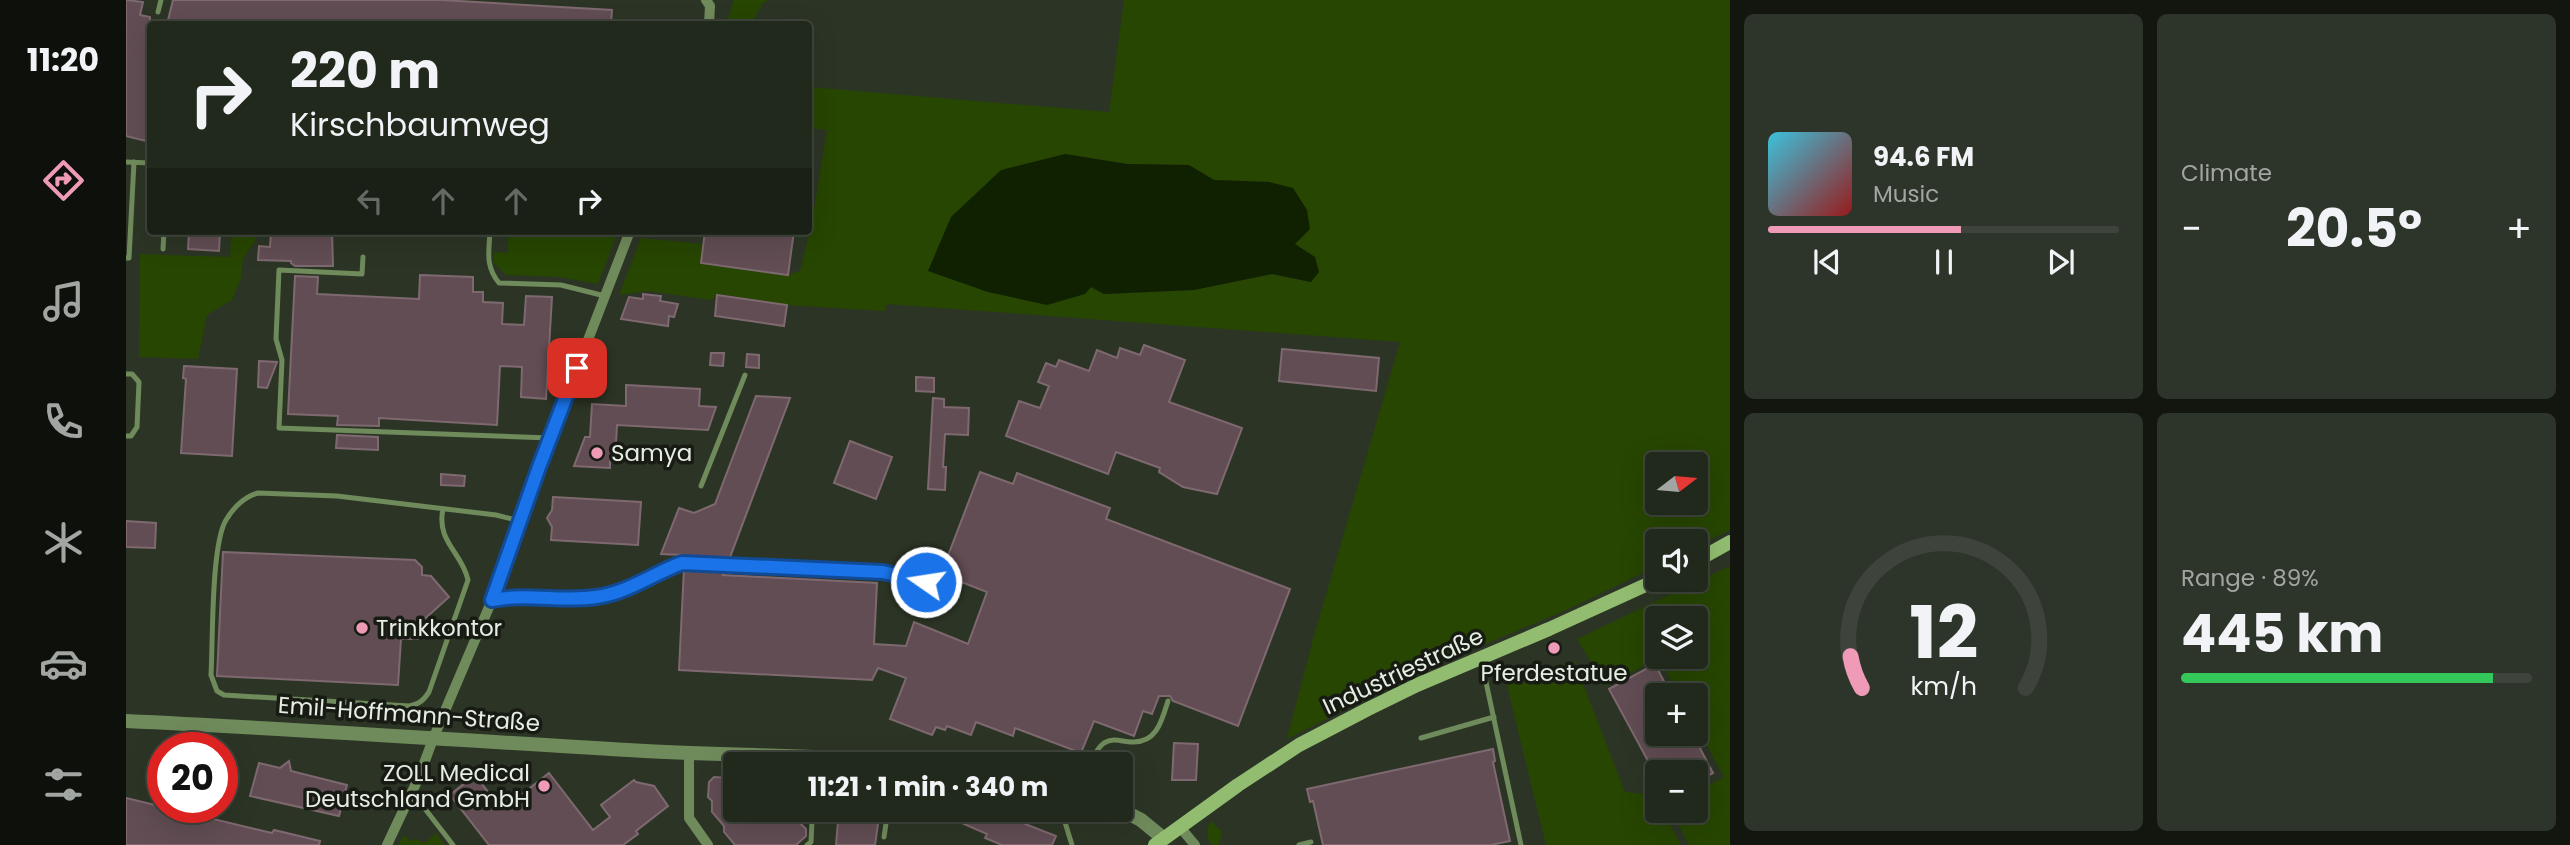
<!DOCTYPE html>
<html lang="en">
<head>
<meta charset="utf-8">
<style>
  :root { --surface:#21281c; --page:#2d3429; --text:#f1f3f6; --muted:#a2a6a3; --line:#3e443b; --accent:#ef9ab7 }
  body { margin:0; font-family:Poppins,sans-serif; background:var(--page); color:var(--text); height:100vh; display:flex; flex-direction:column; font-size:26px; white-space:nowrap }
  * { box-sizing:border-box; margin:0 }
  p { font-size:23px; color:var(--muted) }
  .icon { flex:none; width:38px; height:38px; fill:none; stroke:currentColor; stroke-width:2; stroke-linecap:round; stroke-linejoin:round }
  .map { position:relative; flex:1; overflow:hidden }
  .sheet { display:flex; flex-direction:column; gap:14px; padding:14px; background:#12160f; width:840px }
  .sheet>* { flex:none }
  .guide { position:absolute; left:21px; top:21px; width:665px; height:214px; border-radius:7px; box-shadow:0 7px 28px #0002,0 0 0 2px var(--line); background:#21281c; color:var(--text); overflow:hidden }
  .needle { width:46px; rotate:74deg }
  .buttons { position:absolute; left:1519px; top:452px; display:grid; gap:14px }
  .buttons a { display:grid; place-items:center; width:63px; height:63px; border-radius:7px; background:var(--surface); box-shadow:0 7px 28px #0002,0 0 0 2px var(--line); font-size:35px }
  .speed { position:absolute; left:21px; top:732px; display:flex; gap:14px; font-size:35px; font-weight:700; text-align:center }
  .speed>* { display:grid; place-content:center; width:91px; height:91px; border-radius:50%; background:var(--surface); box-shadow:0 7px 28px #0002,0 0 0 2px var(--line); line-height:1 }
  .speed .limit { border:10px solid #d22; background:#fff; color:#111 }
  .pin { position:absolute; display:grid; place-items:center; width:60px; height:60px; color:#fff; margin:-30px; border-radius:14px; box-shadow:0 4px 10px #0006 }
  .me { position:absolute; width:77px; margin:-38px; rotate:283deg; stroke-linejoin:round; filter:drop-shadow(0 0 5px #0008) }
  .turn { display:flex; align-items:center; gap:24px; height:147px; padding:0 28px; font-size:32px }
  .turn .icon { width:91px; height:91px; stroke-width:2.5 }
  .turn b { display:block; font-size:49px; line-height:60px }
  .lanes { display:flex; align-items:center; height:66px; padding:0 28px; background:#0003; justify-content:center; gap:35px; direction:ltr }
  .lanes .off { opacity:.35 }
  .big { font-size:52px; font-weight:700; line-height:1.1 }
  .sheet .widget { flex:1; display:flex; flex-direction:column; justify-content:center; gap:10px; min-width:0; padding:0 24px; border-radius:10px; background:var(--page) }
  .sheet .dial { align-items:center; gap:0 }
  .dial svg { height:182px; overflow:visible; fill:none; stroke:var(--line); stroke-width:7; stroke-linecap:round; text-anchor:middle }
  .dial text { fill:var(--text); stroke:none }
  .song { display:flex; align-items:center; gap:21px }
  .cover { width:84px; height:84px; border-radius:10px; background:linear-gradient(135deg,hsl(190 70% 55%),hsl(0 70% 35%)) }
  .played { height:7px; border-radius:4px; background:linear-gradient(90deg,var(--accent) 55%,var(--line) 55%) }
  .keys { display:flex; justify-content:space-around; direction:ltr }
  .heat { display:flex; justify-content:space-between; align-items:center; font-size:38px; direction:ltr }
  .charge { height:10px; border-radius:5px; background:linear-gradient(90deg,#34c759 89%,var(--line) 0) }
  .sheet .tiles { flex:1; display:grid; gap:14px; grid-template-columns:repeat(2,1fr) }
  .trip { position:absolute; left:597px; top:752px; width:410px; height:70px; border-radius:7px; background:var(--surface); box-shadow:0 7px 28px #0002,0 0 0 2px var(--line); font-weight:700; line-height:70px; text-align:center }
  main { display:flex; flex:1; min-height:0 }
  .tabs { display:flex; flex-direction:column; width:126px; justify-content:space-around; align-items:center; background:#0d100b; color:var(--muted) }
  .tabs .icon { width:49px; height:49px }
  .tabs .active { color:var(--accent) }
  .tabs b { font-size:32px; color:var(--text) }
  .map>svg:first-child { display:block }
  .green { fill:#274601; fill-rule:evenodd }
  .water { fill:#0f2100 }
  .building { fill:#614d53; stroke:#7f6970; stroke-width:2 }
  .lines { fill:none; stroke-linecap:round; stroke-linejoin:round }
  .service { stroke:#708b5b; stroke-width:5 }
  .minor { stroke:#708b5b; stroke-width:10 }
  .tertiary { stroke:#708b5b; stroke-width:14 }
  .secondary { stroke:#92bd70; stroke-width:14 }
  .route-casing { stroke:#114b97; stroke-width:18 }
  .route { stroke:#1a73e8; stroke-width:12 }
  .poi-dot { fill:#ef9ab7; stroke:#171b14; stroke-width:2.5 }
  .labels { text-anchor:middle; stroke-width:7; stroke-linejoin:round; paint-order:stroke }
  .poi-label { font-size:23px; fill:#e6ede2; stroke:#171b14; text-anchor:start }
  .street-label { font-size:23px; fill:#e6ede2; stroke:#171b14 }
</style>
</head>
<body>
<main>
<nav class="tabs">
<b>11:20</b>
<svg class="icon active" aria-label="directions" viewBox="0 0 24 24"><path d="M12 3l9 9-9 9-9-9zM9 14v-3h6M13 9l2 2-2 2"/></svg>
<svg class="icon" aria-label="music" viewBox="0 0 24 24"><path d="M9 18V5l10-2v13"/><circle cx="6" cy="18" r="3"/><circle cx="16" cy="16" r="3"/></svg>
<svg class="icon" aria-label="phone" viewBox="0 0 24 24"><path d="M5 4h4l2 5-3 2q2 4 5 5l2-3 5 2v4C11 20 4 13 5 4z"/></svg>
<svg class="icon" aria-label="climate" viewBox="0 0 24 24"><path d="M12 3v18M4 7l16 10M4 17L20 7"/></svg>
<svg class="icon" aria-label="car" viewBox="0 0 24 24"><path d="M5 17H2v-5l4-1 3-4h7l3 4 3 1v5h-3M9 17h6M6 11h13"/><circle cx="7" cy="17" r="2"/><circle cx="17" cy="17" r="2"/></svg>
<svg class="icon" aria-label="filters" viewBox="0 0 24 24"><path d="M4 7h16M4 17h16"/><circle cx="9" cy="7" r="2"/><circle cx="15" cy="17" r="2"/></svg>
</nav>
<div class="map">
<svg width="1604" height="845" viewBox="0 0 1604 845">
  <rect width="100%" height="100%" fill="#2c3525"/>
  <path class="green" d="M608,0H642L637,3L625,24H600Z
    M998,0H1604V530L1570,547V541H1531V566L1443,609L1295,671L1161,739L1187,639L1274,342L761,304L759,311L661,305L593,294L584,300L522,291L493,295L515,238L577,244L575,263L662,275L674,271L686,221L701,130L683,128V87L983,112ZM939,154L1001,164L1063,165L1088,180L1143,182L1185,282L1146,274L1068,290L978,294L965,287L862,292L803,271ZM1531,464H1570V502H1531Z
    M105,231H132L129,241L117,258L115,278L106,300L81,315L72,359L13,357L14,254L104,257Z
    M383,231H492L472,284L433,277L380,275L367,262L368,252L381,253Z
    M1604,566V845H1563L1545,810H1570V792L1598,777L1570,725V695H1553L1533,658L1479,686L1451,639ZM1531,618H1570V656H1531Z
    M1448,661L1499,792L1528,795L1531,801V810H1536L1555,845H1420L1380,682Z
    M1085,821L1096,832L1093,845H1086C1080,837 1079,829 1085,821Z
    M310,833L319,845H272L277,836L287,841L289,839L299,843Z"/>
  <path class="water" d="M939,154L1001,164L1063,165L1088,180L1143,182L1167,188L1181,210L1184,229L1169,244L1189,257L1193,272L1185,282L1146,274L1068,290L978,294L965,287L959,294L921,305L862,292L802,271L825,217L875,170Z"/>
  <path class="building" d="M0,0L17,2L14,15L24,17V142L0,136Z
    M47,0H316L486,10L485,24H41Z
    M63,231H94L93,251L62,249Z
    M145,231H206L207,266H169L165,263V261L132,260L133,246L144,247Z
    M579,231H668L662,275L575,263Z
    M294,275L347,277V292H357V302L377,303L376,324L398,325L400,296L426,297L420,399L395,397L396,367L374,366L371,425L253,418V426L211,425L212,416L162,414L169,276L192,277L191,294L293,299Z
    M517,294L535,296L534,301L552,304L548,317L543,316L542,326L495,319L503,297L517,299Z
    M591,295L661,305L658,326L589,316Z
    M1018,345L1059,360L1043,402L1116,428L1091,494L1057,487L1033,472L1034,468L990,452L982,474L880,436L893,401L914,408L923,386L912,382L920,363L930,367L933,360L963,371L971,350L991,358L994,348L1014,355Z
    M1156,349L1253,358L1250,391L1153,381Z
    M585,353H598L597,366L584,365Z
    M621,354L633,355V368L620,367Z
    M133,361L151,362L141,388L132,387Z
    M58,366L111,369L106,456L55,453L60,379L57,378Z
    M790,377L808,378V392L790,391Z
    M500,385L574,389L573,406L590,407L582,430L491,425L489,462L484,461V468L448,466L459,437H464L466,404L500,406Z
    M630,396L664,398L603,560L558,558V555L535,554L553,508L568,513L589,504Z
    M807,398L818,399V407L843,408L842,435L819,434L817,467H820L819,490L802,489Z
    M211,435L252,437V450L210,448Z
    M724,441L766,457L750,499L708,483Z
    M854,472L887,484L891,473L984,508L980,519L1164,589L1112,726L1047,701L1044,696H1033L1026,714L1017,711L1008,736L968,721L955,753L889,728L887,736L850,722L845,735L821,726L819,730L810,727L806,735L764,719L780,678L752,668L746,680L553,670L558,568L599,570L597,575L751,583L748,644L780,646L788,622L842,644L861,592L815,574Z
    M315,474L339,476L338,486L315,485Z
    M427,497L515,502L512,545L425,540L426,527L421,518L426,510Z
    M0,521L30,523L29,548L0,547Z
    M97,552L289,560L296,567V575L305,576L323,597L292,625V639H275L272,685L91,676Z
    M1529,664L1545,695H1531V733H1566L1587,773L1570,782V772H1528L1483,689Z
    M1048,743L1072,744L1070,780H1046Z
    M1367,749L1369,761L1367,762L1384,841L1365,845H1197L1187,801L1184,802L1181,789Z
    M163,761L165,771L221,785L213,816L124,796L133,763L154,768Z
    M423,773L467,830L484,817L475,805L508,780L510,782L528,786L542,806L510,831L512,834L497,845H363L324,795L349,775L376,810Z
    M588,777L603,778L609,785V810H690L675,824L680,829V836L670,845H609L598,832V826L586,812V801L582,797L583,782Z
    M0,798L146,833L148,830L194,841L193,845H0Z
    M713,810H754L749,845H710Z
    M835,810H872L871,813L930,836L926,845H876L859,838L861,834L831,821Z"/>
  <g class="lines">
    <path class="service" d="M32,12L35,0
      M0,162L24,163
      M364,231C363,252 359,266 373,283L435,285L479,296
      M37,249L38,231
      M237,257L236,274L153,270L150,339L156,360L153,428L424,438
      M0,258H3L8,162
      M0,374H6L13,382L11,427L5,436H0
      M575,486L619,375
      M317,509C310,542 336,552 342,580L303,692C297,701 293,704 283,706L98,695L91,691L85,675C87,641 85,545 100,520C107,508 119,496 132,493L211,496L370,515L394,521
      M366,600C401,593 435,602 470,597C502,593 526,574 556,563L757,572L800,582
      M1355,659L1395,845
      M1295,738L1368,717
      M962,765C966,758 972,747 978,743C988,737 996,742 1006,742C1031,743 1036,720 1042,701
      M286,792L327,845
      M940,810L938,819L946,845
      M758,837L762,810
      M681,845L685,842L686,821
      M1173,845L1185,842"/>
    <path class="minor" d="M580,0L584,6L583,24
      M563,753V818L582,845
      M1053,826L1069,845
      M261,845L293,777L307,739L366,600L413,467L504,231"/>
    <path class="tertiary" d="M0,721C173,729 346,741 519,751C622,756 725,756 827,765
      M994,809L1015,820L1037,838"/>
    <path class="secondary" d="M1570,561L1604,542
      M1029,845L1112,785L1173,745L1242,709L1291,685L1423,629L1533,579"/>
  </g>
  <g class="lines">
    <g class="route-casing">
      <path id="route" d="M451,368L413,467L366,600C401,593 435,602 470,597C502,593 526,574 556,563L757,572L800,582"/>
    </g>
    <use href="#route" class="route"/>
  </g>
  <g class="poi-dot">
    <circle cx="471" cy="453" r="7"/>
    <circle cx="236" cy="628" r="7"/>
    <circle cx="1428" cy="648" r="7"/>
    <circle cx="418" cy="786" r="7"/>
  </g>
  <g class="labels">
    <g class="poi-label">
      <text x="485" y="461">Samya</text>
      <text x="250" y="636">Trinkkontor</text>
      <text x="1428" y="681" text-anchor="middle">Pferdestatue</text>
      <text x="404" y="781" text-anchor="end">ZOLL Medical<tspan x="404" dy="26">Deutschland GmbH</tspan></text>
    </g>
    <g class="street-label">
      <text transform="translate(1277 671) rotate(-25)" y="8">Industriestraße</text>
      <text transform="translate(283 714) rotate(4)" y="8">Emil-Hoffmann-Straße</text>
    </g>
  </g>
</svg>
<div class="buttons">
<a><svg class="needle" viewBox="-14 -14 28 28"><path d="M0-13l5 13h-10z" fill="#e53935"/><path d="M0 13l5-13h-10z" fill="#a2a6a3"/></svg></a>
<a><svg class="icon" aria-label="sound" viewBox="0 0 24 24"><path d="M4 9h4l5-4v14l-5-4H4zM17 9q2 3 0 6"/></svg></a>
<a><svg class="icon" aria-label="layers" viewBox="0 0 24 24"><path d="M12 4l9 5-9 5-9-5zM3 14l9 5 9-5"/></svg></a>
<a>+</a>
<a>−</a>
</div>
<div class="speed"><div class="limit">20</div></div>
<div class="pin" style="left:451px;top:368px;background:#d93025"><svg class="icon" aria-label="arrive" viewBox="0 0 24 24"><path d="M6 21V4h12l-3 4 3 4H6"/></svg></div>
<svg class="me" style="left:800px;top:582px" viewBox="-20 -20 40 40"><circle r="17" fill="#1a73e8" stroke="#fff" stroke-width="3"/><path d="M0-11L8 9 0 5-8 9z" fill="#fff"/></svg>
<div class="trip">11:21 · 1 min · 340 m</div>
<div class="guide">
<div class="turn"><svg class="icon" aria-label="right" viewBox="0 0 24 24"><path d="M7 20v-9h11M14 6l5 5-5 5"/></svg><div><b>220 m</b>Kirschbaumweg</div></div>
<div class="lanes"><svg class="icon off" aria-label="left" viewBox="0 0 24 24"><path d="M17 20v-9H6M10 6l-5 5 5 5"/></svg><svg class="icon off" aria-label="ahead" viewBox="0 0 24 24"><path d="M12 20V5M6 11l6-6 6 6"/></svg><svg class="icon off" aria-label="ahead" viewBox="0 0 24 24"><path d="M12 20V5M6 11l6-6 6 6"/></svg><svg class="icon" aria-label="right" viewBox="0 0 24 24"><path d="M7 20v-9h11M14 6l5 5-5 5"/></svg></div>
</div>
</div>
<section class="sheet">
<div class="tiles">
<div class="widget">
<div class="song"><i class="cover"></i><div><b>94.6 FM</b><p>Music</p></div></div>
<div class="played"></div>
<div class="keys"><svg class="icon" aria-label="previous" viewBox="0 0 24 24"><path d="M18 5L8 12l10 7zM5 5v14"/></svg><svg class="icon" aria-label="pause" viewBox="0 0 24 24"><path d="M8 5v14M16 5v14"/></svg><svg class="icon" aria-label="next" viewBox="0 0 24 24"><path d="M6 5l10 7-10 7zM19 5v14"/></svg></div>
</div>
<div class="widget"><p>Climate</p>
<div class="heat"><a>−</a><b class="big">20.5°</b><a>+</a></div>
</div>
<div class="widget dial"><svg viewBox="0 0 100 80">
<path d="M14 69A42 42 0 1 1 86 69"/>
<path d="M14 69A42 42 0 0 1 9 55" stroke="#ef9ab7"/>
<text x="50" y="56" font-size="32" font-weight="700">12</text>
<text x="50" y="72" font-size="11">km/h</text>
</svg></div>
<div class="widget"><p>Range · 89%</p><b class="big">445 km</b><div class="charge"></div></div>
</div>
</section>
</main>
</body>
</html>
